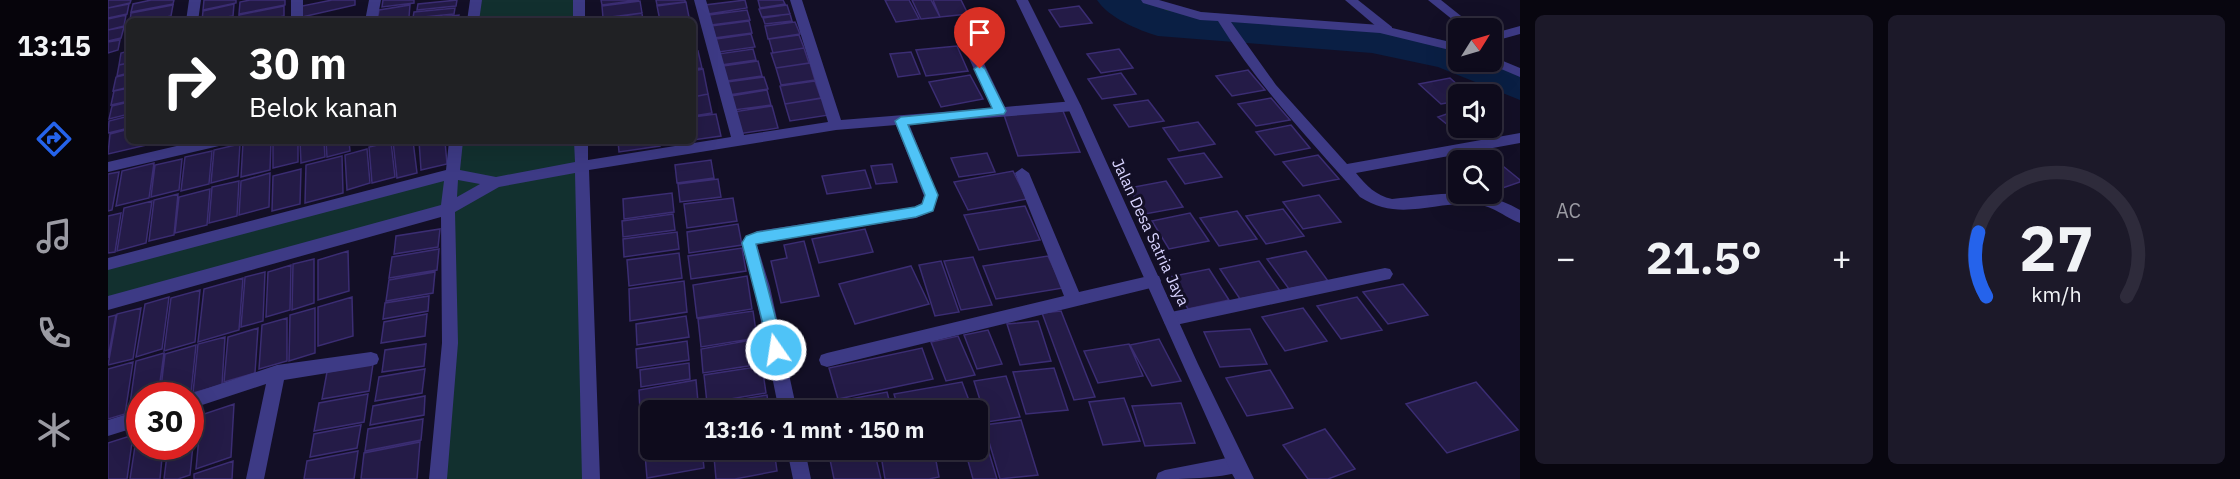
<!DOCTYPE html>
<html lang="id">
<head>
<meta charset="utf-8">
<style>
  :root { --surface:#0e0b1c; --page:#1c1929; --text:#f1f3f6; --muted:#9b9ba3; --line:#2e2b3b; --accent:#2563eb }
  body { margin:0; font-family:"IBM Plex Sans",sans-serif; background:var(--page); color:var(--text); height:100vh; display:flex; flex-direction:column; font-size:22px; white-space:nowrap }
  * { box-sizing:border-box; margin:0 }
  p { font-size:20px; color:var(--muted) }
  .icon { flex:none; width:33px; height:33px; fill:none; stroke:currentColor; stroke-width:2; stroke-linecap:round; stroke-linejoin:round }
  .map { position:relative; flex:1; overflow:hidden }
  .details { display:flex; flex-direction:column; gap:15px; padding:15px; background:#08060f; width:720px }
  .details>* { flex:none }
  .top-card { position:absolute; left:18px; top:18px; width:570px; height:126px; border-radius:9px; box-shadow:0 6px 24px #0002,0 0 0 2px var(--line); background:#202124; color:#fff; overflow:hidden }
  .needle { width:39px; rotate:53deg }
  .fabs { position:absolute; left:1340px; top:18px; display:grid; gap:12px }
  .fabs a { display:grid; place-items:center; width:54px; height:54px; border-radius:9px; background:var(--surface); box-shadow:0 6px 24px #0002,0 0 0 2px var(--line); font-size:30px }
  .speed { position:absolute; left:18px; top:382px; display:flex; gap:12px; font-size:30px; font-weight:700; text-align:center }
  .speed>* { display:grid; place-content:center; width:78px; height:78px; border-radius:50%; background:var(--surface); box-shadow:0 6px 24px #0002,0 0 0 2px var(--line); line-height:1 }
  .speed .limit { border:9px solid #d22; background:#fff; color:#111 }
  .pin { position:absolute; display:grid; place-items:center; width:51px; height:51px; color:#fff; margin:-62px -26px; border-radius:50% 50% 50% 0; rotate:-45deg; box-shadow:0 0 6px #0007 }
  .pin .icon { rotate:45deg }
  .me { position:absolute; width:66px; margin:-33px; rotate:347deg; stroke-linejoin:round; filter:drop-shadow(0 0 4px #0008) }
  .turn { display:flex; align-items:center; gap:21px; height:126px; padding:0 24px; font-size:27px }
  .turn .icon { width:78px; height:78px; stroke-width:2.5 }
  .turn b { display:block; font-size:42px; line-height:51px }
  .big { font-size:45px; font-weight:700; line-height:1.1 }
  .details .card { flex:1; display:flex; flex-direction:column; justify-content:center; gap:9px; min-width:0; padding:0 21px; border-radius:9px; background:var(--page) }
  .details .dial { align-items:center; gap:0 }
  .dial svg { height:156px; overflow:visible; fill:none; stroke:var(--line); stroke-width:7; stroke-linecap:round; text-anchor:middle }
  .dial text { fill:var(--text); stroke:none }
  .heat { display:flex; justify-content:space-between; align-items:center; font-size:33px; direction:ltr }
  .details .tiles { flex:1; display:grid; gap:15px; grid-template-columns:repeat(2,1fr) }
  .trip { position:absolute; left:532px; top:400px; width:348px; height:60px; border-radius:9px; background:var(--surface); box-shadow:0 6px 24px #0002,0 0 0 2px var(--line); font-weight:700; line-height:60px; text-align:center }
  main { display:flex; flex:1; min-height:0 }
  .menu { display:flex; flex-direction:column; width:108px; justify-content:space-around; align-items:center; background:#06040b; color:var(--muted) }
  .menu .icon { width:42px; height:42px }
  .menu .active { color:var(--accent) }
  .menu b { font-size:27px; color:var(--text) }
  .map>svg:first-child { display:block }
  .green { fill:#12302f }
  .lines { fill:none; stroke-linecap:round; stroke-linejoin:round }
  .river { fill:#0a1f44; fill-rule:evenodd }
  .building { fill:#241b47; stroke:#3b2d73; stroke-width:1.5 }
  .service { fill:#3d3a85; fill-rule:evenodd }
  .minor { fill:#3d3a85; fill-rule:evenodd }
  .tertiary { fill:#3d3a85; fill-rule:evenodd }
  .route { fill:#4fc3f7; stroke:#337fa1; stroke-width:1.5 }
  .labels { text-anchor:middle; stroke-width:6; stroke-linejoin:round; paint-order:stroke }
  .street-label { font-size:16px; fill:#d9d4ff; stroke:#130f26 }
</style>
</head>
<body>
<main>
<nav class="menu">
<b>13:15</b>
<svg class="icon active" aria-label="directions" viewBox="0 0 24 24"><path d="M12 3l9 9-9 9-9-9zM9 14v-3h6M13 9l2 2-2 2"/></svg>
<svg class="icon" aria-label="music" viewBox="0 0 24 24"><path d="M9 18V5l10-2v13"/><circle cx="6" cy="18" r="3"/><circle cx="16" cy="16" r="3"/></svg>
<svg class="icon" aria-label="phone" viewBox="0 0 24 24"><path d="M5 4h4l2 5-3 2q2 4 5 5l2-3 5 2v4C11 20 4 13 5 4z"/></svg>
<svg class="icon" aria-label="climate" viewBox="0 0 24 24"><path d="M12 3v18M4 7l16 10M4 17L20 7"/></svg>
</nav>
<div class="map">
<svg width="1412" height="479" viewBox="0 0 1412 479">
  <rect width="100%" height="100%" fill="#130f26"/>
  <path class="green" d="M368,0H471V21H365Z
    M1009,0H1039L1071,10L1280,30L1350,48V59L1340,55L1264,40L1050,23Z
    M1355,62H1383L1412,73V85Z
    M348,141H473L483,479H330L339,209L0,303V264L343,174Z"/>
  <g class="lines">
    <path class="river" d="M989,0H1039L1059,11L1264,27L1340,41L1350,44V62H1383V57L1412,69V100L1330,67L1264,53L1050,36C1030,30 1001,18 989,0Z"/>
  </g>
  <path class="building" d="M0,0H23L22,3L0,8Z
    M43,0H66L65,4L23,12L25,4Z
    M96,0H128V3L95,10Z
    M142,0H177V5L131,14L132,2Z
    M224,0H247V5L194,17V6Z
    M275,0H306V3L274,7Z
    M349,0L348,6L309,10L310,4Z
    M493,0H531L494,5Z
    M548,0H577V2L549,5Z
    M637,0L639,8L600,14L597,5Z
    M650,0H675L677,4L652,8Z
    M777,0H801L811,19L788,22Z
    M804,0H823L832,17L813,19Z
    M825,0H853L860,14L832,17Z
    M532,1L534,13L495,18L494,6Z
    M578,2L581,17L552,21L549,6Z
    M21,4L19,14L0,18V8Z
    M126,4L125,16L94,21L95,11Z
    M65,5L63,16L41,21H22L23,13Z
    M302,5L301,17L269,21L271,10Z
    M679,5L682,14L654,17L651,9Z
    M176,6V16L153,21H131V15Z
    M971,6L984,23L952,27L941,10Z
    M347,8L346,14L305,18L306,12Z
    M639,10L642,20L603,25L601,15Z
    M534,13L535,21H495V19Z
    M682,14L684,21L657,24L655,18Z
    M18,15L16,26L0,30V19Z
    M351,15L350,21H304L305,20Z
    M641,21L644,33L606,38L603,26Z
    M687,22L692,34L660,39L657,26Z
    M16,27L13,38L0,41V30Z
    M643,34L647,47L611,52L608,39Z
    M691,35L696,48L665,53L661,39Z
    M12,40L10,50L0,53V42Z
    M849,46L860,71L818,76L808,50Z
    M696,48L701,63L668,68L663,53Z
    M645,49L648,60L613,65L610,54Z
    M1011,49L1025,68L993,73L979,54Z
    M21,51V63L11,65L13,53Z
    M590,51L594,68L585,69V52Z
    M803,52L812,74L790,77L782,54Z
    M650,61L654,76L619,81L615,66Z
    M21,63V73L9,76L11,65Z
    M702,63L707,80L673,85L668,68Z
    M595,69L600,94L585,97V71Z
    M1140,70L1157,90L1124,96L1108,76Z
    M1013,73L1028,94L994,99L980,79Z
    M21,74V87L5,91L8,77Z
    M862,75L875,99L833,107L821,82Z
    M656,77L660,89L621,95L619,82Z
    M1342,78L1360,94H1350V101L1333,104L1311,84Z
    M707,81L713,98L677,104L672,86Z
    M21,88V101L3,105L6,91Z
    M659,90L663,105L626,110L623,96Z
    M600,94L604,113L585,116V97Z
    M715,98L721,115L682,121L677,104Z
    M1163,98L1182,120L1148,126L1130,104Z
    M1040,100L1056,121L1021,127L1006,105Z
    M21,102V114L1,119L4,106Z
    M664,106L670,128L630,134L625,112Z
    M1350,110V128L1383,127L1386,129L1357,139L1330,117Z
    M955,111L972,152L910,156L896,115Z
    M608,114L613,136L585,140V117Z
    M21,116V128L0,133L1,121Z
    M1090,122L1107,144L1071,151L1055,128Z
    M1183,125L1202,148L1167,155L1148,132Z
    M21,129V141H43V144L0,154L2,134Z
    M139,141H163L162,170L133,177L135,142Z
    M165,141H190V162L165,168Z
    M192,141H216L217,157L193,163Z
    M218,141H241L242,151L219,157Z
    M285,141H305L309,173L289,178Z
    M311,141H337L339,164L313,170Z
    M510,141H551L552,146L511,152Z
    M283,142L287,177L264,183L261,147Z
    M132,144L130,176L103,183L106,150Z
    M259,149L262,183L239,190L237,155Z
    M104,151L101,184L73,191L77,157Z
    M879,153L887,172L851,177L843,158Z
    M1096,153L1114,177L1077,184L1060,159Z
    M1210,155L1231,179L1195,186L1175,162Z
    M234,156L235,193L197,203L198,165Z
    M1385,158L1412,180V182L1383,192V160H1379Z
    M74,159L71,190L43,197L47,165Z
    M603,160L606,178L569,183L567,165Z
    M46,163L41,198L8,206L14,171Z
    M784,164L789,182L768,184L763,166Z
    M193,169L192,204L164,211L165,176Z
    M757,170L763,188L719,194L714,176Z
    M905,171L919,199L860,210L846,182Z
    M11,172L4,210L0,211V174Z
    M162,173L161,207L131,215L133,181Z
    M610,179L613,197L572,202L570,184Z
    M131,181L129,216L101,223L104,187Z
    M1058,181L1075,207L1037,214L1021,188Z
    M102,189L99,225L67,233L71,197Z
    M564,193L566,212L516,219L515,199Z
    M70,194L66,235L41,241L46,200Z
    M1211,195L1233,222L1195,229L1175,202Z
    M625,198L629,221L579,228L576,204Z
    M44,201L38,243L9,251L16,208Z
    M917,206L932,240L871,250L856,215Z
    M1175,209L1196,236L1158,244L1138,216Z
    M1129,211L1149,239L1111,246L1092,218Z
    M13,213L7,252L0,253V216Z
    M1082,213L1101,241L1061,249L1044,221Z
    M565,214L567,230L515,237L514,221Z
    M630,224L634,245L581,253L579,232Z
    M332,229L330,247L286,254L288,236Z
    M757,229L765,252L711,263L704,239Z
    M569,232L571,249L516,257L515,239Z
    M696,241L711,296L673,303L663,261L679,258L676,245Z
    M634,248L638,271L583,279L580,256Z
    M331,249L329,270L281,278L284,257Z
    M240,251L241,291L210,300V260Z
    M1198,251L1220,281L1181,289L1159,259Z
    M571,253L574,278L521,286L519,260Z
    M940,256L955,288L888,299L875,266Z
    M865,257L884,305L853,310L836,261Z
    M206,259V303L184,310L185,264Z
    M833,261L851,312L827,316L811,265Z
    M1151,261L1172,291L1132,299L1112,269Z
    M183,265L182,310L158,317L160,272Z
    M803,266L821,304L747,324L731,284Z
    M1101,269L1121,300L1080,309L1061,277Z
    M157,272L155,321L133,327L137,277Z
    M327,272L325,293L278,301L281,280Z
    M639,276L644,309L589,318L585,285Z
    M135,278L131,330L90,342L96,289Z
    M576,281L579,312L522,321L521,289Z
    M1295,284L1320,315L1280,324L1255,292Z
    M92,290L87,342L56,351L63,298Z
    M321,296L320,311L275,319L277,303Z
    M61,297L54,349L28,357L37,304Z
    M244,297L245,336L210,346V307Z
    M1249,297L1274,330L1233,339L1209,306Z
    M33,308L25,359L0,365L9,314Z
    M207,308V353L181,361L182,315Z
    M1195,308L1219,341L1177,351L1154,317Z
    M645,311L649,338L593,347L590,319Z
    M953,311L987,397L966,400L934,313Z
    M319,314L317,336L273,343L276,322Z
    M8,315L0,358V317Z
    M578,316L581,337L529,345L528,324Z
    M179,318V361L151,369L154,325Z
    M930,321L943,361L912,365L899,324Z
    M150,328L147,373L116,382L120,337Z
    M1142,329L1159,364L1112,367L1096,332Z
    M880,330L894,364L869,369L856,335Z
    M850,336L867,375L838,381L823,342Z
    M117,337L114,385L85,393L90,344Z
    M649,339L653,364L595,373L593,349Z
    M1051,339L1073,381L1044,386L1022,345Z
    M579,341L581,360L529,368L528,349Z
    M318,344L316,366L274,372L277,350Z
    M1021,344L1035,376L990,383L976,351Z
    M88,345L83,393L73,396H52L57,354Z
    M814,348L825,379L730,399L721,368Z
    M56,353L50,396H32V408L21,411L28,361Z
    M25,362L17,414L0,419V369Z
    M581,363L582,379L533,387L532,370Z
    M265,364L261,391L214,399L219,372Z
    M654,366L658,393L599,403L596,375Z
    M946,368L960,410L918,414L905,372Z
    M317,369L314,393L267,401L271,377Z
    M1162,370L1185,408L1139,416L1118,378Z
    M898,376L912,417L879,422L866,381Z
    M588,380L590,402L532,412L531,390Z
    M854,382L865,411H791L786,394Z
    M1368,382L1410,430L1339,453L1298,404Z
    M779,392L784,411H729L726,402Z
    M260,394L256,422L206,431L211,403Z
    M659,395L661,411H599L598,405Z
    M317,396L316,415L262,425L265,406Z
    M1016,398L1032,441L995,445L981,402Z
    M1073,403L1087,443L1037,446L1024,406Z
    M126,404L123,457L88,469L93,415Z
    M88,415L82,475L70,479H56L60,447H82V417Z
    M543,416V450H548L537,452L535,417Z
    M315,419L313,440L257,451L260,429Z
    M913,420L930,475L892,479L876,425Z
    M253,425L249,448L202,457L206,434Z
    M873,426L889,479H865L857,450H870V427Z
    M1217,429L1247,469L1220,479H1200L1175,445Z
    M32,432V447H55L52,479H22L29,433Z
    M25,435L19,479H0V443Z
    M312,442L309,479H253L256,453Z
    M558,450H594L596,468L539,478L537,454Z
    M648,450H666L669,471L627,479H608L606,457Z
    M720,450H766L773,479H726Z
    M772,450H826L831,477L821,479H777Z
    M250,451L246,479H196L199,461Z
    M125,461L124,479H86V474Z"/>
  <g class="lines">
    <path class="service" d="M1237,0H1250L1284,27V33H1276Z"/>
    <path class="minor" d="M81,0H93L90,21H78Z
      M183,0H195V21H183Z
      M261,0H273L269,21H257Z
      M362,0H374L371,21H359Z
      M465,0H477V21H465Z
      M586,0H598L636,135L720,122L682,0H694L733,120L884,108L846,26L852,22L858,26L897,107L966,101L973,106L966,111L801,124L830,196L825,211L808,218L653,242L649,245L662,287L689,411H671L646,287L633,243L636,239L649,231L806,207L814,203L816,196L788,125L728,130L481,170L492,479H474L467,173L391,187L347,212L350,343L339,479H321L334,343L333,217L0,310V296L333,205L336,181L0,270V258L338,170L341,141H355L352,170L388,177L467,162L466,141H480V160L623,137ZM350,180L372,184L349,197Z
      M1033,0H1051L1093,12L1272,25L1350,44V52L1272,33L1123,22L1168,85L1239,164L1412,133V143L1248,173C1258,185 1268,196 1284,199C1332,195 1368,185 1412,210V223C1396,217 1383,204 1365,204C1324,202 1290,222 1252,197C1202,140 1150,86 1110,21L1092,20L1035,3Z
      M1320,0H1333L1368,28H1355Z
      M1412,26V34L1383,42V34Z
      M1383,56L1412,68V77L1379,63L1383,62Z
      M90,141H118L111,146L0,172V162Z
      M914,168L921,173L971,292L1045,275L1051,276L1053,281L1051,286L719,367L713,365L711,360L713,355L719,353L956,296L907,173Z
      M1277,268L1282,269L1285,274L1282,279L1277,280L1063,326L1057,324L1055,319L1057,314L1063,312Z
      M263,352L269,354L271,359L269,364L263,366L176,380L156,479H138L158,384L82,409V396H76L169,365Z
      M32,410V426L0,436V420Z
      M679,450H697L703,479H685Z
      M1129,456L1135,459L1138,465L1135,471C1108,479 1077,479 1048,479L1050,473L1057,470Z"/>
    <path class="tertiary" d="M908,0H920L973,106L1090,364L1146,479H1127L1123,472L959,106Z"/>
  </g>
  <path class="route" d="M872,65L877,69L898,111L896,114L800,125L830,195L825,211L808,217L648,244L676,350L673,355L668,357L663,355L634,243L638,236L649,232L807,207L814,204L817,195L787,121L793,117L884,108L866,69Z"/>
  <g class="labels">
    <g class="street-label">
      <text transform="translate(1043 232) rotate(65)" y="6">Jalan Desa Satria Jaya</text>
    </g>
  </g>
</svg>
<div class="fabs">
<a><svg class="needle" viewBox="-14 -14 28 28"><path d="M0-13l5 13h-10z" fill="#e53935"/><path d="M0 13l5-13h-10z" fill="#9b9ba3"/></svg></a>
<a><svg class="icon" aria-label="sound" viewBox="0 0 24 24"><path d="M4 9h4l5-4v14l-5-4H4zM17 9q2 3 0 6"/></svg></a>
<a><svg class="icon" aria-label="search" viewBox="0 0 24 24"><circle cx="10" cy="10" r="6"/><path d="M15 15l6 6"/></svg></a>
</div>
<div class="speed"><div class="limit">30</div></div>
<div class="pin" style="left:872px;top:69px;background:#d93025"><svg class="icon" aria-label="arrive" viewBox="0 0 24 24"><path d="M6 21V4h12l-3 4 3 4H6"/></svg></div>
<svg class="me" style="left:668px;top:350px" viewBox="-20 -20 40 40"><circle r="17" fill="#4fc3f7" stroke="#fff" stroke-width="3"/><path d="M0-11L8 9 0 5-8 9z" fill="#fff"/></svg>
<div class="trip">13:16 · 1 mnt · 150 m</div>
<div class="top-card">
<div class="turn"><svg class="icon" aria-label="right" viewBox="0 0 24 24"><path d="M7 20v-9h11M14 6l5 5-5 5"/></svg><div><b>30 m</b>Belok kanan</div></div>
</div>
</div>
<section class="details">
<div class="tiles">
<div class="card"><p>AC</p>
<div class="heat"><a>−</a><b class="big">21.5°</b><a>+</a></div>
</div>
<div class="card dial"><svg viewBox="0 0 100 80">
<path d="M14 69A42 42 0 1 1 86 69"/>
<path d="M14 69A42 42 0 0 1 10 36" stroke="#2563eb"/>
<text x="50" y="56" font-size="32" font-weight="700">27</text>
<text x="50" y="72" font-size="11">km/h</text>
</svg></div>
</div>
</section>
</main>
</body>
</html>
